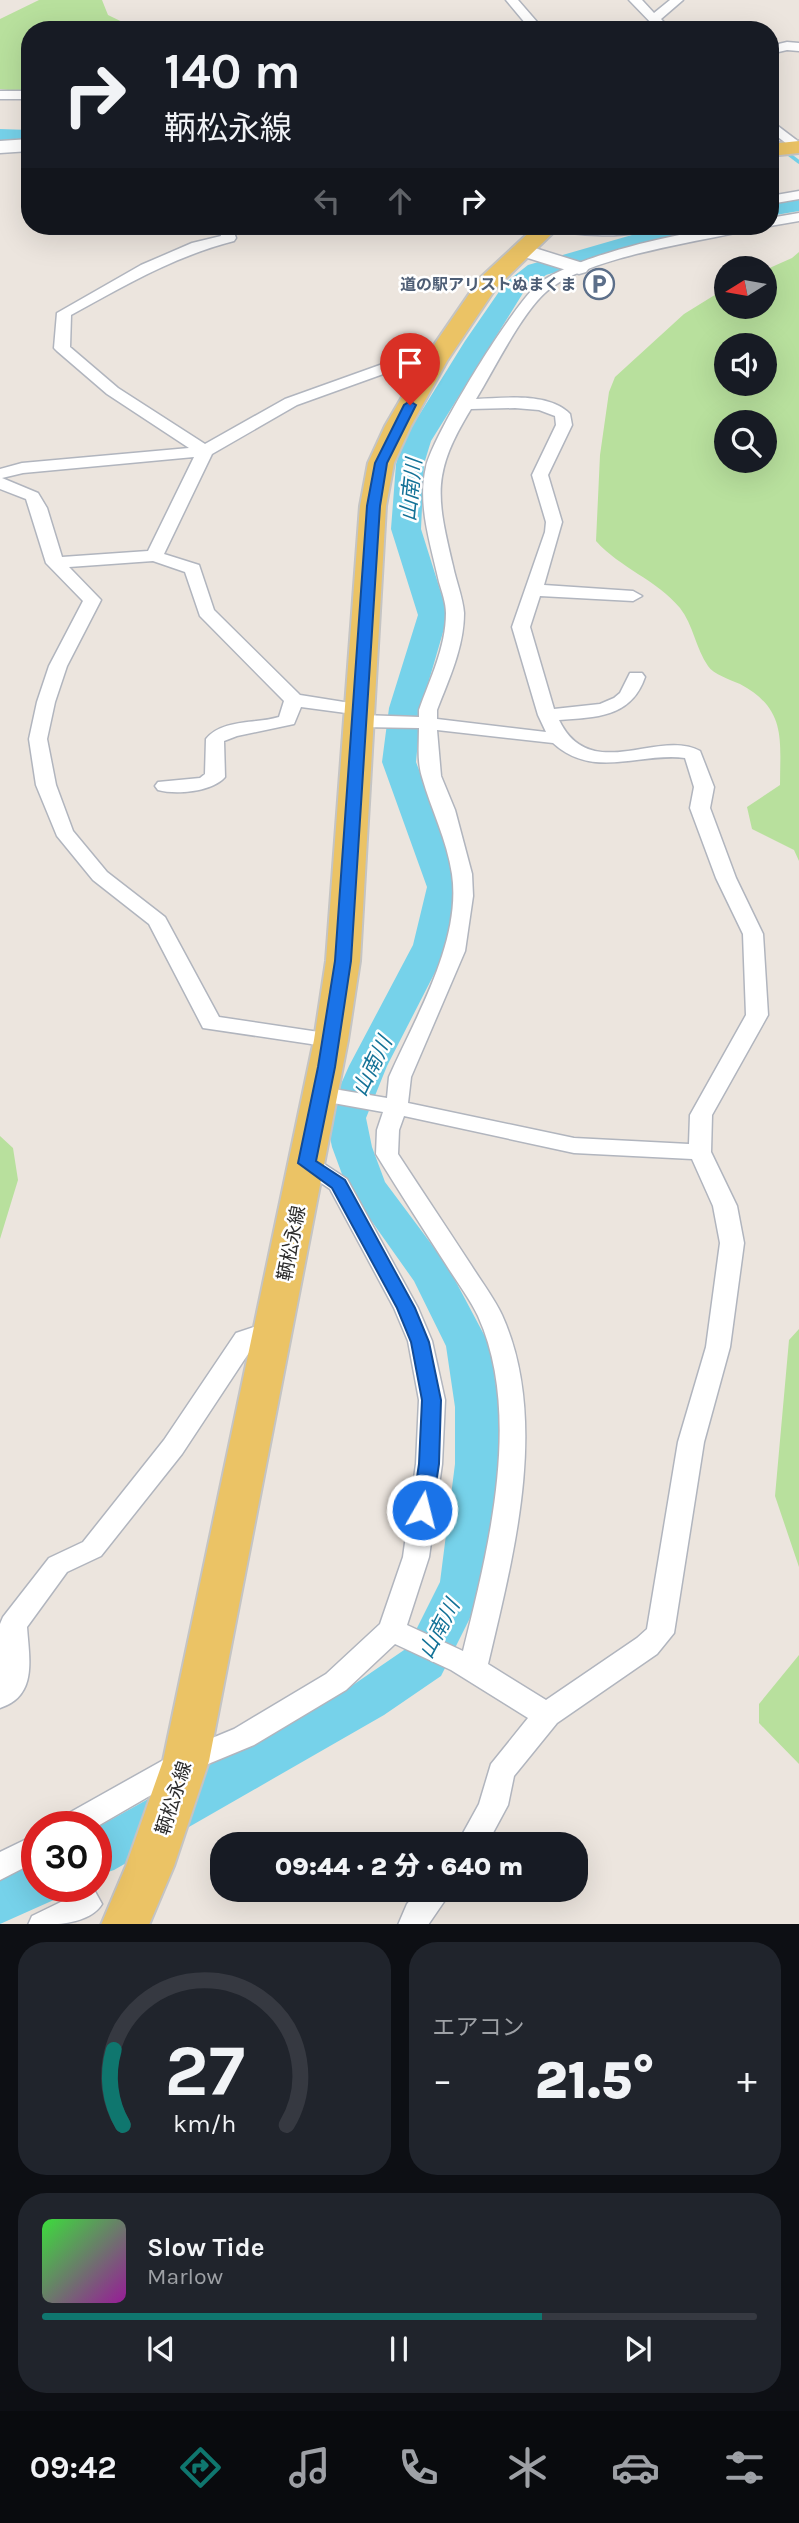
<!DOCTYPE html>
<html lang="ja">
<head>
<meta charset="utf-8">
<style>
  :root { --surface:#171b24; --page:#20242c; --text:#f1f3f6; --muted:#9ea1a6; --line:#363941; --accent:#0f766e }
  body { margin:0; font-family:Karla,"Noto Sans JP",sans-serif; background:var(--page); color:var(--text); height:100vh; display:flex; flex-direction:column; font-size:26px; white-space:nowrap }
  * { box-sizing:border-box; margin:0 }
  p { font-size:23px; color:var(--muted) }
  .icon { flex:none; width:38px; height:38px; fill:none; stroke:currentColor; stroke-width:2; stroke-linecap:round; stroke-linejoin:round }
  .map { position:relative; height:1924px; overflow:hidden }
  .panel { display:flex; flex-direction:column; gap:18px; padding:18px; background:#0d0f14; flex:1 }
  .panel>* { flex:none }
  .banner { position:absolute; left:21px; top:21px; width:758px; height:214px; border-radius:28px; box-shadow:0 7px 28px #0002; background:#171b24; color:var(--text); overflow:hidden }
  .needle { width:46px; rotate:259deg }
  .controls { position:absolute; left:714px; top:256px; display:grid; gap:14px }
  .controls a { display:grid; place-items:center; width:63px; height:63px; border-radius:50%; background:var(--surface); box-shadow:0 7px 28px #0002; font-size:35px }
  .speed { position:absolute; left:21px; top:1811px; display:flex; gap:14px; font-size:35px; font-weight:700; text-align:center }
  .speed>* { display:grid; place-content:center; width:91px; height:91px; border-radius:50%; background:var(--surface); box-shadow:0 7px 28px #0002; line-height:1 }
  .speed .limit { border:10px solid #d22; background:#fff; color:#111 }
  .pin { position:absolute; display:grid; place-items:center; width:60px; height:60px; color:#fff; margin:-72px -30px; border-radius:50% 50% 50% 0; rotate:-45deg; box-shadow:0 0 7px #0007 }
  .pin .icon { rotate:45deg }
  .me { position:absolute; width:77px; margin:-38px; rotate:8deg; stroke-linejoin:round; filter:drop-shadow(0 0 5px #0008) }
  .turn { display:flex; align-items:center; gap:24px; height:147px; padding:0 28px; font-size:32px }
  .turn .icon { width:91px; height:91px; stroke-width:2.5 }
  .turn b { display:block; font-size:49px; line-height:60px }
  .lanes { display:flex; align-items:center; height:66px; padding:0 28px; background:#0003; justify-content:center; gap:35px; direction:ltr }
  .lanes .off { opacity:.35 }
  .big { font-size:52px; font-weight:800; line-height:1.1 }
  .panel .widget { flex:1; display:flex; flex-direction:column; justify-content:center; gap:10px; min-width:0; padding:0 24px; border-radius:28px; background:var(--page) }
  .panel .dial { align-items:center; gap:0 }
  .dial svg { height:182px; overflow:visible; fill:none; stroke:var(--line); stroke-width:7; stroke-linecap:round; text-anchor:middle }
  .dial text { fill:var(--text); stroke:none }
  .song { display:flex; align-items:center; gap:21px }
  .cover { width:84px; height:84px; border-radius:10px; background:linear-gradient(135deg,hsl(120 70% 55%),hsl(300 70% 35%)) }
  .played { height:7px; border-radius:4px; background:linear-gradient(90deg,var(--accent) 70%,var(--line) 70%) }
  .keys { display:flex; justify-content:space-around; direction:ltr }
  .heat { display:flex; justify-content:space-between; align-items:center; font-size:38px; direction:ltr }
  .panel .tiles { flex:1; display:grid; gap:18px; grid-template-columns:1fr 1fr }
  .widget:last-child { grid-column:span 2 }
  .trip { position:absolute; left:210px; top:1832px; width:378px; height:70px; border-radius:28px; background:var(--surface); box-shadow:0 7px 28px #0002; font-weight:800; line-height:70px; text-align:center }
  .dock { display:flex; height:112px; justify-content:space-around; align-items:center; background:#090b0e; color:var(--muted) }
  .dock .icon { width:49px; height:49px }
  .dock .active { color:var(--accent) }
  .dock b { font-size:32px; color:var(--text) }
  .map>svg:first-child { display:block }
  .green { fill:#b8e09d; fill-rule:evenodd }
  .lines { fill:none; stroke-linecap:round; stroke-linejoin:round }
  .stream { stroke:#76d2ea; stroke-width:3.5 }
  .river { fill:#76d2ea; fill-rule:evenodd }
  .street-casing { stroke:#b1b5be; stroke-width:3 }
  .secondary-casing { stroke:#b1b5be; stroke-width:3 }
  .primary-casing { stroke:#c4c4c4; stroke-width:4 }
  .street { fill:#fff; fill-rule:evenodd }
  .secondary { fill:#fff; fill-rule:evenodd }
  .primary { fill:#ebc365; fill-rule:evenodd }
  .route { fill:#1a73e8; stroke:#114b97; stroke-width:2 }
  .labels { text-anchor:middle; stroke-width:5; stroke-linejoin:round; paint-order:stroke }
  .far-service-label { font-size:16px; font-weight:bold; fill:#4e5e75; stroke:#fff; text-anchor:end }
  .street-label { font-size:19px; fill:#2b2b2b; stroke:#fff }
  .water-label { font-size:21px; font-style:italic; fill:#137297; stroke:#fff }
</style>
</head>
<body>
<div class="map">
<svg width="799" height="1925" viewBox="0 0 799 1925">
  <rect width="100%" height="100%" fill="#ece5de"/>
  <path class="green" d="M39,0H102L108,15L139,30H30V93L0,89V19Z
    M799,252V861L794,850L752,829L747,807L780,785C780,740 787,709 740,684C731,680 713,674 708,666C696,649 693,624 680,608C657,580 620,568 596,541L600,455L609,392L615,377L684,314L726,288V306H765V270L792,258ZM726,345H765V383H726ZM726,422H765V460H726Z
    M0,1136L13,1148L18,1180L0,1239Z
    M799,1329V1567L775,1496L789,1340Z
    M799,1655V1764L759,1723V1704Z"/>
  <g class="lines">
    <path class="stream" d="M770,140L799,162"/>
    <path class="river" d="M0,129L30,130V144L0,143Z
      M799,197V211L770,216V202Z
      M663,226H700L697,231L546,275L523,293L431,441L424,464L421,529L448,615L421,708L416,762L463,887L449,945L387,1066L366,1118L372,1147L385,1182L447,1265L490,1346L499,1407L501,1464L488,1582L441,1676L384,1715L114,1870L96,1876V1828L350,1687L407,1648L440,1582L455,1464V1407L446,1346L414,1281L346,1185L332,1147L326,1118L349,1066L413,945L427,887L382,762L389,708L418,615L391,529L396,464L403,441L465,341L505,283L528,265Z
      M37,1861V1886H61L56,1899L0,1924V1876Z"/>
    <g class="street-casing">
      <path id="street" d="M506,0H518L544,30H531Z
        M629,0H642L654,13L670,0H683L661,19L671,30H658Z
        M787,42L799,43V51L787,50L770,54V46Z
        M0,91H30V99H0Z
        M770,120L799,142V153L770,131Z
        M799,191V199L770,204V196Z
        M799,213V221L770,226H768L770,218Z
        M218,226H232L236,238L234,241C175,256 124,286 71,315L70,347L118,388L205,444L285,399L405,356L440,358L443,361L440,364H411L297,405L212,454L164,554L199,565L214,610L300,695L369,706L371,710L362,715L419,717V710C430,679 446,647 446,613C446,603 442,592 439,582C431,545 417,505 426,467C434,433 510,310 536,286C570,255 709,224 755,226L753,229C699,242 589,256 547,291C522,312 494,370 476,399C504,398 549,392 570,414L572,425L548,475L562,522L544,585L633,591L642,596L633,601L540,596L530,627L554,709L600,704L614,698L620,693L630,673H642L645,677C631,718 596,717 559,720C590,785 659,728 700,751L714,787L710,808L736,878L763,934L768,1015L712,1115L711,1152L737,1206L744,1243L730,1347L704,1442L674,1633L657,1654L557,1723L514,1776L508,1805L487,1844H457L479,1804L491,1764L528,1718L451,1670L395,1644L346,1690L254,1745L196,1769L96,1827H55L60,1818L176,1753L234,1729L326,1674L380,1624L403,1557L416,1464L419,1400L408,1341L394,1308L330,1189L299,1168L296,1163L299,1158L307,1155L315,1158L347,1179L418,1308L432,1341L445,1400L442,1464L429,1557L407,1625L463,1651C488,1551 523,1415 478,1316C470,1299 457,1282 447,1266C423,1229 399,1191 376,1154L377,1130L383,1112L322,1101L314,1099L311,1094L314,1089L322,1087L387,1098L389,1077C415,1018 462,941 452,874C447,840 431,809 422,777C417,761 419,744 419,728L361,727L352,721L361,715L301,707L294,724L237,736L224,741L225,777C212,792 176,795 158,790L155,786L158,782L200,778L205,774L206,739C222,719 256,724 279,717L284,701L200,616L185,572L153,561L69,567L101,600L67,666L55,702L47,739L56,785L73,831L107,872L165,917L219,1017L339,1035L342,1040L339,1045L331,1047L203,1028L149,924L93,880L57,836L36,785L29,739L37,702L49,666L83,601L46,563L26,499L0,489V469L22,463L189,448L107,394L57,351L54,348L57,313L141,265L192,243L221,236ZM515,408L539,410L555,416L556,425L532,475L546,522L545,532L512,627L538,715L546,732L437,719V710C449,679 464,647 464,613C463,598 456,581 453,566C436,495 432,473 471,409ZM194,457L148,551L62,557L47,508L38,493L2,478L23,473ZM437,730L553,743C593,780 641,752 685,758L694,787L690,808L716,878L743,934L746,1015L690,1115L689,1144L574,1138L408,1103L411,1077L465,951L473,896L472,874L455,810L441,776ZM404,1116L574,1153L692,1159L713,1206L720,1243L706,1347L678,1442L647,1629L637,1638L546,1700L488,1664C513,1557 550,1421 502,1315C494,1298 481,1281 471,1265C447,1228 422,1191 398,1154L399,1130Z
        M537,226H650C631,242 568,233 544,230Z
        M272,1321L281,1324L284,1330L281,1336L254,1345L182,1454L101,1556L67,1572L27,1627C29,1658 38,1696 0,1708V1624L3,1617L49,1558L83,1542L164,1440L236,1333Z
        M37,1834V1861L0,1880V1852Z
        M60,1886H92L102,1904C89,1925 53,1925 28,1925L32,1916L67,1899Z
        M419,1890H452L428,1925H398L407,1904Z"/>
    </g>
    <g class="secondary-casing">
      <path id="secondary" d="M30,139V151L0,153V141Z
        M522,244L586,264L589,268L586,272L579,274L515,254L512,250L515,246Z"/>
    </g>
    <g class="primary-casing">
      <path id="primary" d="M799,141V153L770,156V144Z
        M536,226H560L496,288L447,361L411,426L394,463L386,506L360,961L348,1040L209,1761L174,1866L149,1925H101L126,1866L163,1761L314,1040L326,961L360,506L368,463L385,426L423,361L480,278Z"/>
    </g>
    <use href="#street" class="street"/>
    <use href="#secondary" class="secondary"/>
    <use href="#primary" class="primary"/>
  </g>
  <path class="route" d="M410,401L416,405L387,463L380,506L351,961L335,1067L316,1161L345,1180L415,1308L429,1342L441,1400L439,1464L432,1510L429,1516L422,1518L415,1516L412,1510L419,1464L422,1400L411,1342L397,1308L332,1188L298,1163L318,1067L335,961L367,506L375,463L404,405Z"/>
  <defs>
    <g id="parking-ring" transform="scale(1.575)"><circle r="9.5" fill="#fff" stroke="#5c6f8a" stroke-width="1.5"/><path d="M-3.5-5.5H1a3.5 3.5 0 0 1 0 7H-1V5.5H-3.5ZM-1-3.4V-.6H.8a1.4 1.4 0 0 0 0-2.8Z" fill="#5c6f8a"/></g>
  </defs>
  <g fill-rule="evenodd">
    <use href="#parking-ring" x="599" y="284"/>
  </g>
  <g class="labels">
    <g class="far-service-label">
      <text x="576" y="290">道の駅アリストぬまくま</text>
    </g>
    <g class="street-label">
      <text transform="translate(291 1243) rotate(-79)" y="7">鞆松永線</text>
      <text transform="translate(173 1798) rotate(-72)" y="7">鞆松永線</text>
    </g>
    <g class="water-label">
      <text transform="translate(411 490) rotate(-84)" y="7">山南川</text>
      <text transform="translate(372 1066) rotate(-64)" y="7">山南川</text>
      <text transform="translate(439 1629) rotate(-62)" y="7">山南川</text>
    </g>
  </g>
</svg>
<div class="controls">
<a><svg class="needle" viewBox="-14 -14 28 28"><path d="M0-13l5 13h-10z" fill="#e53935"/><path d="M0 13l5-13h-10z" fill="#9ea1a6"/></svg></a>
<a><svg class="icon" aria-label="sound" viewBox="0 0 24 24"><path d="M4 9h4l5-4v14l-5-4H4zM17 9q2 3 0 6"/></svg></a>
<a><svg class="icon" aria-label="search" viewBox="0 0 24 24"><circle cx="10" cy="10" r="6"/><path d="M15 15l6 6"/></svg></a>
</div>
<div class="speed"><div class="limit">30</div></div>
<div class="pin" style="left:410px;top:405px;background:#d93025"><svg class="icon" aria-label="arrive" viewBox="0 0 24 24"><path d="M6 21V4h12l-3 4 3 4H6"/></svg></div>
<svg class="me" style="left:422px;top:1510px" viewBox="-20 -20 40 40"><circle r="17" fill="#1a73e8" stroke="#fff" stroke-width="3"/><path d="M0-11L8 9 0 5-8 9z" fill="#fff"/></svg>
<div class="trip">09:44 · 2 分 · 640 m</div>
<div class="banner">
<div class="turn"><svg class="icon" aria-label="right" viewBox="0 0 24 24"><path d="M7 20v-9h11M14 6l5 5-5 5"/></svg><div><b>140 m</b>鞆松永線</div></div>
<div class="lanes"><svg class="icon off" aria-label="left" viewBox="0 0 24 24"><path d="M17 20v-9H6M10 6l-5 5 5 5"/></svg><svg class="icon off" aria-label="ahead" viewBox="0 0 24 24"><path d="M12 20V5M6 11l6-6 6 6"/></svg><svg class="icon" aria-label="right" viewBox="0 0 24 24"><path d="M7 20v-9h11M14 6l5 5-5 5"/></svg></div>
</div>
</div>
<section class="panel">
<div class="tiles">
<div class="widget dial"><svg viewBox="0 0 100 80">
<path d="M14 69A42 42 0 1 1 86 69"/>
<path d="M14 69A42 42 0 0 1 10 36" stroke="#0f766e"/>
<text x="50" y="56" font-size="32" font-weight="700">27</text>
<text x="50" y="72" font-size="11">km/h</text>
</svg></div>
<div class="widget"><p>エアコン</p>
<div class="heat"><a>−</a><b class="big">21.5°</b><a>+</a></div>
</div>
<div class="widget">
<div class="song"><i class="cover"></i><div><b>Slow Tide</b><p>Marlow</p></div></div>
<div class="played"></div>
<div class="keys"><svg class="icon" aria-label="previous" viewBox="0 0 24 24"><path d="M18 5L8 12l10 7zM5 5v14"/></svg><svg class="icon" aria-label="pause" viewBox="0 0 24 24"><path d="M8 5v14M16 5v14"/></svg><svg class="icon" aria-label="next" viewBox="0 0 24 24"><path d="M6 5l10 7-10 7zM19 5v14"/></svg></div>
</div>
</div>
</section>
<nav class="dock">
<b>09:42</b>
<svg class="icon active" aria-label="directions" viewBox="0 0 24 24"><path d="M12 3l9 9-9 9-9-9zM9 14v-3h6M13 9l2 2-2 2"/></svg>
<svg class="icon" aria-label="music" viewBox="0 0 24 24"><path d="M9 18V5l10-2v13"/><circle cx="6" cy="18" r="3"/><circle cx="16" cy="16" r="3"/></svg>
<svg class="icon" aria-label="phone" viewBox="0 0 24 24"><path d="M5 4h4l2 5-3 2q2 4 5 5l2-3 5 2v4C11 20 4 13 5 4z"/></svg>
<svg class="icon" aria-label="climate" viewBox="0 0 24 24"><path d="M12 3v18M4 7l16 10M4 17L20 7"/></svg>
<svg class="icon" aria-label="car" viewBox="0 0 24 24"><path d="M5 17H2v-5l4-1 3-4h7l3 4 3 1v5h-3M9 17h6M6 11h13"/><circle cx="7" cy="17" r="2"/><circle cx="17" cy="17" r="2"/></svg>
<svg class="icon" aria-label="filters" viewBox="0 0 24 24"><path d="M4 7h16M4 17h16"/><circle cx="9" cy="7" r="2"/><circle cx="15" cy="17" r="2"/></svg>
</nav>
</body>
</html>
